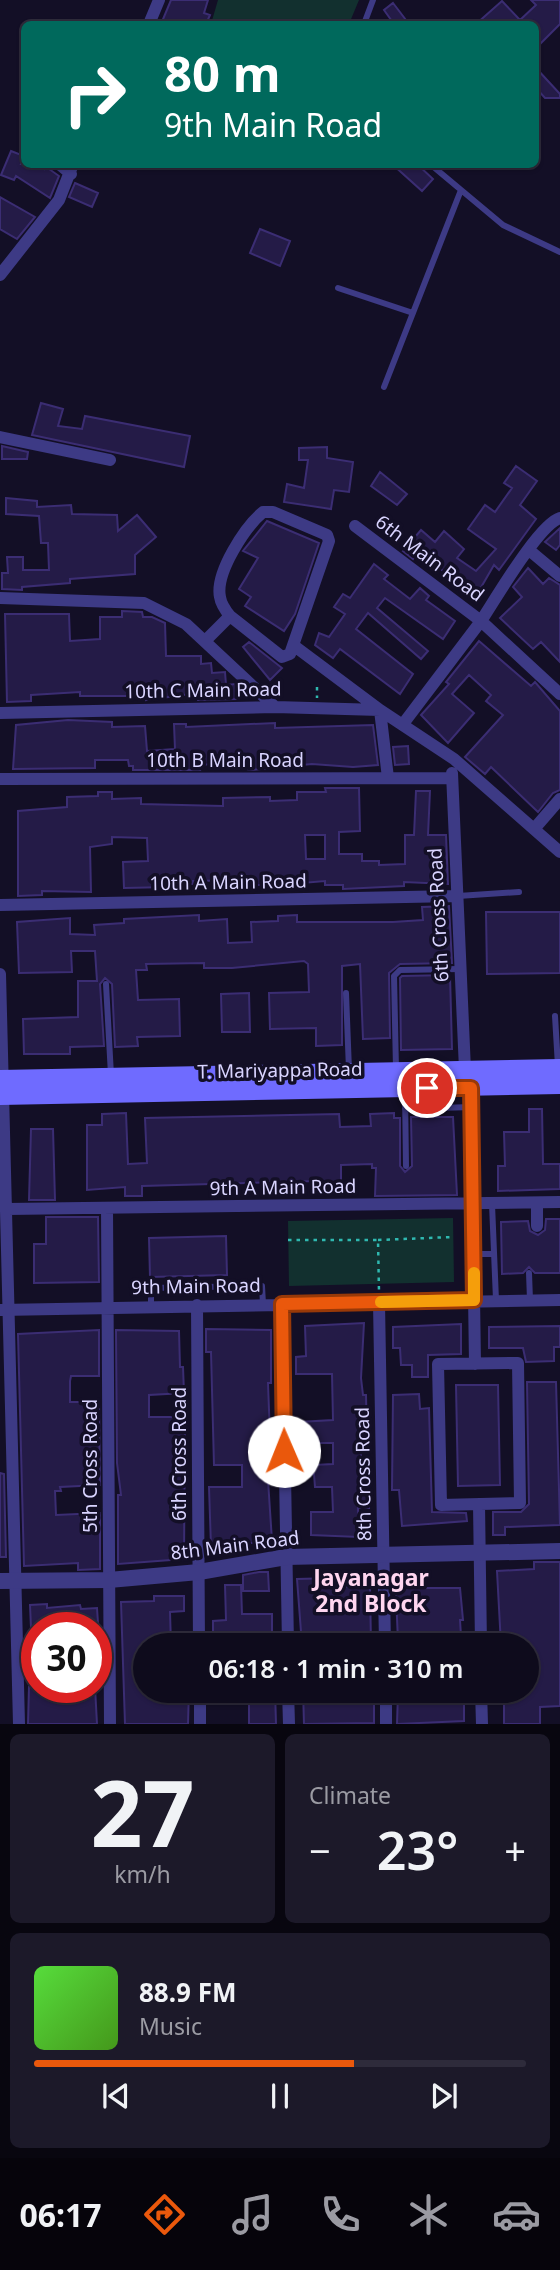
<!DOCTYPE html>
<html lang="en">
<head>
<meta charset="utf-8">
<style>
  :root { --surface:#0e0b1c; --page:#1c1929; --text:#f1f3f6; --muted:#9b9ba3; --line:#2e2b3b; --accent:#ea580c }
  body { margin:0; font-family:"Noto Sans",sans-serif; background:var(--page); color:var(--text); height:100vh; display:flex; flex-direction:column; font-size:26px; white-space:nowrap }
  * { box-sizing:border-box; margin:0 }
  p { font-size:23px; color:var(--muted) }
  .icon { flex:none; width:38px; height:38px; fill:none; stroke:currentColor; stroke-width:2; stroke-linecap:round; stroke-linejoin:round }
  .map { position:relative; height:1724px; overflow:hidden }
  .side { display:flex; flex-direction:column; gap:10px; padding:10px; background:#08060f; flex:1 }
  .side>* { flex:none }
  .guide { position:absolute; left:21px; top:21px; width:518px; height:147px; border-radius:10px; box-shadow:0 2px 5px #0004,0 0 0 2px var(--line); background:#00695c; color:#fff; overflow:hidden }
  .speed { position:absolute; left:21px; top:1612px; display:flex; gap:14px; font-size:35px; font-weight:700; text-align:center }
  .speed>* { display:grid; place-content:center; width:91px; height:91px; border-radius:50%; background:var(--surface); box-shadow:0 2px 5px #0004,0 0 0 2px var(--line); line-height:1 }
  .speed .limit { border:10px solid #d22; background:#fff; color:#111 }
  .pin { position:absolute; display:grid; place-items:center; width:60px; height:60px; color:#fff; margin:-30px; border:4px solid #fff; border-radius:50%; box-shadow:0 2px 7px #0007 }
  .me { position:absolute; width:77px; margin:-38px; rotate:359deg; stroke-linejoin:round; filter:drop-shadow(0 0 5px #0008) }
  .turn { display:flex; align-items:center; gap:24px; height:147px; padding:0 28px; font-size:32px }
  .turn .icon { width:91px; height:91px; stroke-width:2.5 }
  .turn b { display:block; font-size:49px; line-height:60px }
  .big { font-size:52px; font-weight:600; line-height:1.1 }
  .side .widget { flex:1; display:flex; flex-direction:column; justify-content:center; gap:10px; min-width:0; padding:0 24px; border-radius:10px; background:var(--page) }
  .side .dial { align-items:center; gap:0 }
  .dial b { font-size:91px; line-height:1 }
  .song { display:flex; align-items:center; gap:21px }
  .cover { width:84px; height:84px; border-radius:10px; background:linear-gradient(135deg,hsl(110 70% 55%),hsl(100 70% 35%)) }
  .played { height:7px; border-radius:4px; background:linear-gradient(90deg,var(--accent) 65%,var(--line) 65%) }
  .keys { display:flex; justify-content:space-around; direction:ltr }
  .heat { display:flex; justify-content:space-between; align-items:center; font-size:38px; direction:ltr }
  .side .tiles { flex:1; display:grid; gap:10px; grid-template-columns:1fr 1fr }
  .widget:last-child { grid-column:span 2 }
  .trip { position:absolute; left:133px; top:1633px; width:406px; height:70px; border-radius:35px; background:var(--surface); box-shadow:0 2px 5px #0004,0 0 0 2px var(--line); font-weight:600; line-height:70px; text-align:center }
  .tabs { display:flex; height:112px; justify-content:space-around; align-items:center; background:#06040b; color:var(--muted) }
  .tabs .icon { width:49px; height:49px }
  .tabs .active { color:var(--accent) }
  .tabs b { font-size:32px; color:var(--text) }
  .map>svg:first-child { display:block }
  .green { fill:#12302f }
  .building { fill:#241b47; stroke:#3b2d73; stroke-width:2; fill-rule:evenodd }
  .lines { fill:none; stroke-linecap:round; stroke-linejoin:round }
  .path { stroke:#2fb8b0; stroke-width:2.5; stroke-dasharray:3.5 5; stroke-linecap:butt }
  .service { stroke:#3d3a85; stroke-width:6 }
  .minor { stroke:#3d3a85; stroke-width:12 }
  .tertiary { stroke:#3d3a85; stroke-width:16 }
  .secondary { stroke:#6f6bff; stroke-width:18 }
  .route-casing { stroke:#983908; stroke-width:18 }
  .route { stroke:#ea580c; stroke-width:12 }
  .slow { stroke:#f59e0b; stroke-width:12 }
  .labels { text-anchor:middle; stroke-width:7; stroke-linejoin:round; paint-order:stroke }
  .street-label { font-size:19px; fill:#d9d4ff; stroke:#130f26 }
  .quarter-label { font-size:23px; font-weight:bold; fill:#ffd6f0; stroke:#130f26 }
</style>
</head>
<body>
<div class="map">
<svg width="560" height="1724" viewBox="0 0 560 1724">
  <rect width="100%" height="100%" fill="#130f26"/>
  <path class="green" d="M218,0H359L349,24H211Z
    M453,1218L454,1282L289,1286L288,1221Z"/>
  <path class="building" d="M171,0H208L204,13L210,15L206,24H161Z
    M531,0H560V24L536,48V24H476L502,1L520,20L536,5Z
    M393,3L409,24H394L384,10Z
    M536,68L560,94V98H545L536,88Z
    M11,151L24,156L21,164H35L44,169L45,166L59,176L50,198L16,176L14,180L1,175Z
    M392,164H417L433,179L422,191Z
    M75,183L98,193L92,207L69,197Z
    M0,197L35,217L17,239L0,229Z
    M260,229L290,241L280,266L250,253Z
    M41,403L63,409L58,426L82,429L85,416L190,436L184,467L32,435Z
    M2,446L28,452L27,459H2Z
    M327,447V458L353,462L349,492L334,490L331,509L284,502L287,484L304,488L308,460H299V448Z
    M516,466L537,481L520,505L536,519L499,570L494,565L476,596L418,552L413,559L403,551L421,530L435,542L444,531L464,549L457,558L476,571L496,549L468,529L485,505L495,512L512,488L504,483Z
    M380,472L407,494L397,505L371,486Z
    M6,498L37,501V507L71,505L72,514L117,515L118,531L137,515L156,537L135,555V574L70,579V583L22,587V590L2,589V573H8L7,557H23V570H49L48,543H41L39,516L6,514Z
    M267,521L319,543L295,614L284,631L245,606L251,597L239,589L258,558L243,551Z
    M560,528V545L556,550L545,542Z
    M374,564L388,575L384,579L410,599L420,588L429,596L426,600L455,621L443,639L385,598L377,608L428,651L421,659L368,613L356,629L413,674L400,694L340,649L333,658L315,645L319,633L329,637L345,614L334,607L343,594L350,598Z
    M528,568L543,584L549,578L560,585V662L541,642L533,649L500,618L522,597L513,587Z
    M122,611L142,612L143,617H152L165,623L166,656H201V664L211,663L212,673L225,672L226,685L235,684L236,699L198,700V693L146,700V696H80V692L31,695V701L7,702L5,614H69L70,641L100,639V617H122Z
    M479,641L531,686L535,682L560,711V790L553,793L538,812L491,767L485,774L465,757L503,715L486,701L491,695L469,675L452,694L474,713L448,743L421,715L449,684L446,682Z
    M249,642L282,668L270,680L243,647Z
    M68,720L112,722V727L145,726L147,751L175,749L174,724H186V727L275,723V728L373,725L378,765L353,767L312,764L252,770L240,768V762L199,765L200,770H133V766H129L128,760H95V768L13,769L16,725Z
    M408,746L409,764L395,765L393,747Z
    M325,788H359L360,831L339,832V854H362V861H379V865L405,864V835H414L416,791H430L428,835H446L448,884L404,882V886L343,889V885H325V881L278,885H252V880L193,881V884H169V887L124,888L123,862L148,861L147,838L112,837V844L90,847L91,892L42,891V895L18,896V811L67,807V797L98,796V792H112V799L141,798V804L223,806V798L270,797V801L297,800V792H326ZM305,835H325V859H306Z
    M449,906L452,963L400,964L389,973L390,1038L363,1039L360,964L342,966V1045L316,1046V1028L270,1029L269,993L309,992L308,964L304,961L232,968H204V963L146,964L147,970H136L138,1000L179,999L180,1036L137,1037L138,1046L115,1047L112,984L105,978L100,984L104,1046L70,1047V1054H24L23,1019L78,1017V981H97L95,951H71L72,972L19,973L17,922L70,918V934L95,935L94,925L124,923V919L199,915V921L227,919L228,943L252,942L251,922L278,921V916L297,915V922H393L423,920L422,907Z
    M486,912H560V973L487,974Z
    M450,975L452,1049L401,1050L400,978L402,976Z
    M249,993L250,1032H222L221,994Z
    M529,1109H542L543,1164H560V1189L498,1191V1166H505L504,1132H529Z
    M126,1113L128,1164L147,1163L145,1118L339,1114L340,1127L371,1126L370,1114L394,1113V1118H400V1166L405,1172L412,1166L411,1117H453L457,1195L375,1196L376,1168H372V1164L341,1165V1189L316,1190V1181L142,1186V1196H125V1187L87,1190V1125H102V1114Z
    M31,1129H53L55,1200H29Z
    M46,1217H98L99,1282L34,1283V1244H46Z
    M546,1219H560V1273H535L529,1267L523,1273L502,1274L501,1222L528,1221L530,1231L538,1235L545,1230Z
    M226,1236L227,1275L150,1277L149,1238Z
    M364,1323L361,1378L363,1395H366L367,1440H361V1466H366L369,1508H358L359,1537L311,1535V1512H333L332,1487H315L314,1474L302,1475L299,1422L333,1420L332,1374H296V1357L306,1356L305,1326ZM314,1443H333V1464L314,1465Z
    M461,1324V1354L428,1355V1377H412V1365H401L400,1348H393V1327Z
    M560,1326V1347H554V1361L526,1362L523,1348H489V1327Z
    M206,1329L271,1330V1383H268L270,1437H261L262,1465H267L272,1541L211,1547L209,1487H242V1465H214L211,1352H206Z
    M99,1330V1376H71L70,1381V1402H99L100,1485L60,1487L61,1491H55L56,1515L100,1513V1569L78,1570V1563L24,1566L18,1334Z
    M116,1330L179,1331L180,1367H183L184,1393L149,1395V1417H185L184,1559L118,1564V1495H121L117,1463Z
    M527,1382H556L560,1525L505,1527V1535H493V1512H521L529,1504Z
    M456,1385H498L500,1485L458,1486Z
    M419,1394L420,1409L429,1408L432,1512L466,1513L467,1521L402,1526L399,1490H392L393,1395Z
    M0,1473L4,1474L6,1557H0Z
    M534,1562H560V1706L540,1707V1724H504V1690H527V1645H501L497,1571L534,1569Z
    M259,1572H268L269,1591H243V1575Z
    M395,1572H425V1588H460L463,1620H460L461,1636L438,1638L439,1643L420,1645H405V1641H398Z
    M333,1578V1587L370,1586L371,1645H302L297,1579Z
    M225,1585H241L242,1614H272V1645H213V1621L226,1620Z
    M154,1596H184V1611L170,1612L171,1645H145V1690H189L188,1724H125L121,1602L154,1601Z
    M47,1604V1608L80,1605L81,1609L97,1608L98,1623L76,1624V1627L31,1628L30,1605Z
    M29,1687H95L97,1724H28Z
    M213,1690H275L276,1724H249V1702L213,1703Z
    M303,1690H374V1723L304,1724Z
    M430,1690H464V1721L397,1724L398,1693Z"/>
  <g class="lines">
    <path class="path" d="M317,687V698
      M288,1240H378L379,1292
      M378,1240L453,1237"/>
    <path class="service" d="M364,24L373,0
      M430,164L503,225L560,252
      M338,288L413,313
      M384,387L461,190
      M458,896L519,892
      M106,984L111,1075
      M346,993L349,1070
      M555,1016L558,1066
      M396,1069L394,976L400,970L460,969
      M405,1091L406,1166
      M405,1109L472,1107
      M492,1204L496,1300
      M473,1254H494
      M529,1273L530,1300
      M151,1306V1288L262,1286L263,1304"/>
    <path class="minor" d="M149,24L159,0
      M59,164L71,174
      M0,275L59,200L73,164
      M0,437L110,460
      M355,526L481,621C495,600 539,524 560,518
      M529,550L560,576
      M0,598L144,603L186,624L275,707
      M205,641L230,616L282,657L290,654L329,541L327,535L273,512H263C245,527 215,573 220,597C221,604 226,611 230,616
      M293,645L380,710L388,778
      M0,713L275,707L380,710L454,759L560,852
      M403,724L481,621L560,694
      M452,773L465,1070
      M0,779L451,778
      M534,829L560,799
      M0,905L456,896
      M0,974L19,1724
      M471,1088L475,1364
      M537,1203V1226
      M107,1208L110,1724
      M7,1209L560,1202
      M379,1303L385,1645
      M282,1304L288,1645
      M197,1305L199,1645
      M0,1310L560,1300
      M518,1363L520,1503L441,1505L438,1364Z
      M479,1504L481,1645
      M200,1690V1724
      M288,1690L289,1724
      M386,1690V1724
      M481,1690L482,1724"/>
    <path class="tertiary" d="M0,1581L109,1580L199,1572L286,1557L560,1551"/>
    <path class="secondary" d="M0,1079L560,1068
      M0,1096L560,1085"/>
  </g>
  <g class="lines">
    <g class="route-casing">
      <path id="route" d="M284,1451L282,1304L474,1300L471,1088H427"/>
    </g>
    <use href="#route" class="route"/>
    <path class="slow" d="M381,1302L474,1300V1273"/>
  </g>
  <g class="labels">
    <g class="street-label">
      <text transform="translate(430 558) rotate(37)" y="7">6th Main Road</text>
      <text transform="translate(203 690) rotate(-1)" y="7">10th C Main Road</text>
      <text x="225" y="767">10th B Main Road</text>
      <text transform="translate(228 882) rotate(-1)" y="7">10th A Main Road</text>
      <text transform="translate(438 915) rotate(-93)" y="7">6th Cross Road</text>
      <text transform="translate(280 1070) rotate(-1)" y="7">T. Mariyappa Road</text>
      <text transform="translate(283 1187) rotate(-1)" y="7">9th A Main Road</text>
      <text transform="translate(196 1286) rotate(-1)" y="7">9th Main Road</text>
      <text transform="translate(179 1454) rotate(-90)" y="7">6th Cross Road</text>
      <text transform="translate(90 1466) rotate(-90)" y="7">5th Cross Road</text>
      <text transform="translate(363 1474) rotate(-91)" y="7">8th Cross Road</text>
      <text transform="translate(235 1545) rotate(-7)" y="7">8th Main Road</text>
    </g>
    <g class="quarter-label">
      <text x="371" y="1586">Jayanagar<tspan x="371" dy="26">2nd Block</tspan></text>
    </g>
  </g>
</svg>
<div class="speed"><div class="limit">30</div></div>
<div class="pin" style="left:427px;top:1088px;background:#d93025"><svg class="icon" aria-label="arrive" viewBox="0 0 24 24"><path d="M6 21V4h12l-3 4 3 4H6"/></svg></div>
<svg class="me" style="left:284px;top:1451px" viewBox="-20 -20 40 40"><circle r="19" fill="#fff"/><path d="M0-13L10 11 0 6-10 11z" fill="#ea580c"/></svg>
<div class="trip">06:18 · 1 min · 310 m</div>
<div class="guide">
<div class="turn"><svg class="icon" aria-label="right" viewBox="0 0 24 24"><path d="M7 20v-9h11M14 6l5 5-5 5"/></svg><div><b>80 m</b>9th Main Road</div></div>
</div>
</div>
<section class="side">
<div class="tiles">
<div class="widget dial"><b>27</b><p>km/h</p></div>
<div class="widget"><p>Climate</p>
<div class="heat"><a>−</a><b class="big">23°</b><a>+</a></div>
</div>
<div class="widget">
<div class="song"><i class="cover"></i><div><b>88.9 FM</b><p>Music</p></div></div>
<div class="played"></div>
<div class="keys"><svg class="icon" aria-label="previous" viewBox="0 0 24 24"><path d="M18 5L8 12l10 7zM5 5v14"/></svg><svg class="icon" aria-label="pause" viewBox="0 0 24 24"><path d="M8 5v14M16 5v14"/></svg><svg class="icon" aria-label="next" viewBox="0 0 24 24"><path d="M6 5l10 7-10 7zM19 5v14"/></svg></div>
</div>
</div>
</section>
<nav class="tabs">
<b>06:17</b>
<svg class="icon active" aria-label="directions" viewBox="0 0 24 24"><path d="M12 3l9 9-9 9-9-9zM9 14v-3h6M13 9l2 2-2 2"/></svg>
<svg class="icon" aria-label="music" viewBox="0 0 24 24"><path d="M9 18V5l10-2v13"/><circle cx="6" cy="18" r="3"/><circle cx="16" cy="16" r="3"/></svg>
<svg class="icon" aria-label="phone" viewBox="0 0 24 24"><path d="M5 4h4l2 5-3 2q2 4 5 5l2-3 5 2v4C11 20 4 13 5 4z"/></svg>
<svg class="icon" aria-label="climate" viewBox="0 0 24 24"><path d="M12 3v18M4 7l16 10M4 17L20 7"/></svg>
<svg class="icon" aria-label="car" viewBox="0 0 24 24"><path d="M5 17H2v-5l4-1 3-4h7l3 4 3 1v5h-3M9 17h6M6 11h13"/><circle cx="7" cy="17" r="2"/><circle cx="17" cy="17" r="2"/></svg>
</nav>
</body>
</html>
